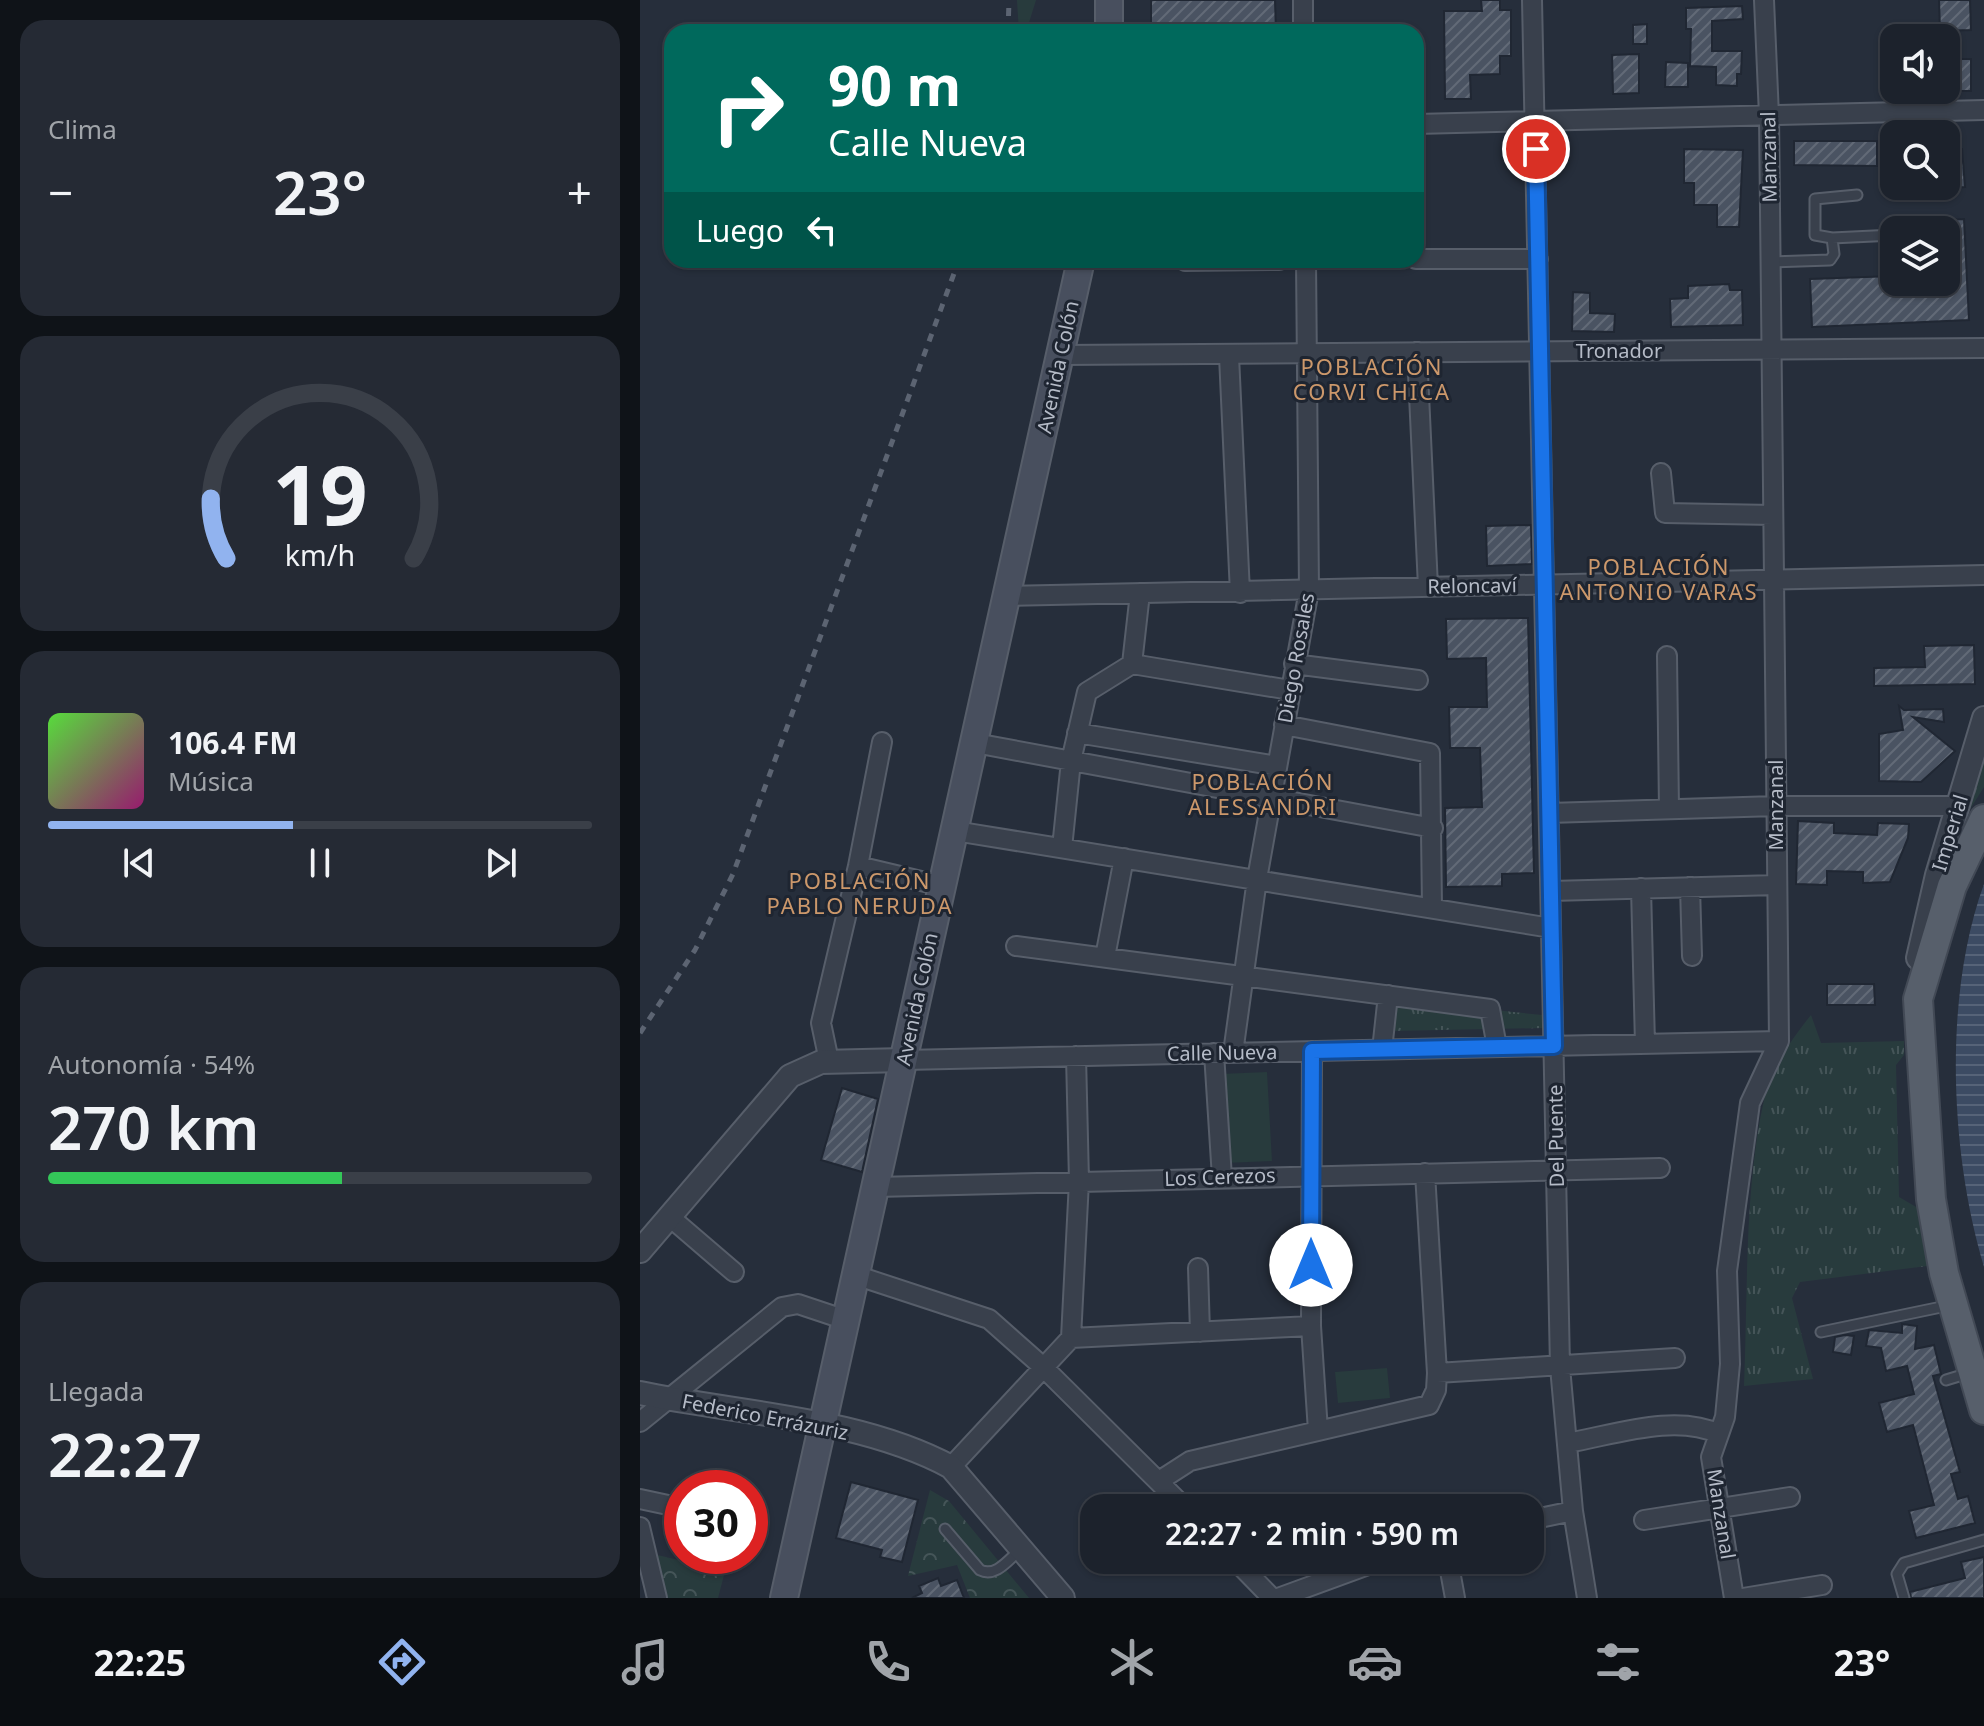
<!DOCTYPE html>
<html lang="es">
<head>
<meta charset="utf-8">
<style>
  :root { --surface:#1c222c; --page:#252a34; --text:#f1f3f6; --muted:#a0a4a9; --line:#3a3f48; --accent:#91b3ef }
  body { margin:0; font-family:"Noto Sans",sans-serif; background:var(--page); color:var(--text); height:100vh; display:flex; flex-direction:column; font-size:30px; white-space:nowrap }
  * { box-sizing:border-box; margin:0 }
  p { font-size:26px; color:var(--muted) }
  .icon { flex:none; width:44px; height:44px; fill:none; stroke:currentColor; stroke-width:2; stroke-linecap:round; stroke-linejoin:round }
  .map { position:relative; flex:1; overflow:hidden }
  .sheet { display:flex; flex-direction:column; gap:20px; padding:20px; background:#0f1318; width:640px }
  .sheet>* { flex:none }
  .top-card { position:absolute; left:24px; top:24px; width:760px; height:244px; border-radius:24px; box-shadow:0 2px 6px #0004,0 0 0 2px var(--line); background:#00695c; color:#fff; overflow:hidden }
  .controls { position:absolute; left:1240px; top:24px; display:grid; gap:16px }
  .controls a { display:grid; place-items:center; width:80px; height:80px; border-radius:16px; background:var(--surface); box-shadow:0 2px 6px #0004,0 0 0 2px var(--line); font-size:40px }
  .speed { position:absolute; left:24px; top:1470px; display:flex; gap:16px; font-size:40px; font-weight:700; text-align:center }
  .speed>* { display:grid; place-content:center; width:104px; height:104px; border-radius:50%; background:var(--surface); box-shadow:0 2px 6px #0004,0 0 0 2px var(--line); line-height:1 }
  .speed .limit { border:12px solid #d22; background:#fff; color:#111 }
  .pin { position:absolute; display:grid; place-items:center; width:68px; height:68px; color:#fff; margin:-34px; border:4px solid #fff; border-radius:50%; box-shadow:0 2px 8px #0007 }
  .me { position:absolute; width:88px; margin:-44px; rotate:0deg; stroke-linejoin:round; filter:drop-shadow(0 0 6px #0008) }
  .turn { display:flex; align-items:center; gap:28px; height:168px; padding:0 32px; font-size:36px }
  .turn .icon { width:104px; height:104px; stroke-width:2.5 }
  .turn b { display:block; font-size:56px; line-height:68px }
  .then { display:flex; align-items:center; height:76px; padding:0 32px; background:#0003; gap:16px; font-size:30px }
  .big { font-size:60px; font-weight:600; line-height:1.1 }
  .sheet .widget { flex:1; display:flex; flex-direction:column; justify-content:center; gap:12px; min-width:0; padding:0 28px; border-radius:24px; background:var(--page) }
  .sheet .dial { align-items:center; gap:0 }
  .dial svg { height:208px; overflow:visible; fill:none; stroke:var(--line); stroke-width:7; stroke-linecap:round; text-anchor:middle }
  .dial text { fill:var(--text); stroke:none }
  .song { display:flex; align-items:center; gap:24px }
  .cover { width:96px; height:96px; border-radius:12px; background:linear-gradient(135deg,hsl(110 70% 55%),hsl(320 70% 35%)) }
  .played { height:8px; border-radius:4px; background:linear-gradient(90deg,var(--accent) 45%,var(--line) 45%) }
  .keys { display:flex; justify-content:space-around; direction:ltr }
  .heat { display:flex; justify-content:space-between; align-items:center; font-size:44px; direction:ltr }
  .charge { height:12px; border-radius:6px; background:linear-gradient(90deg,#34c759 54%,var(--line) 0) }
  .trip { position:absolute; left:440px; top:1494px; width:464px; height:80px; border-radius:24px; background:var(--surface); box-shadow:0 2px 6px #0004,0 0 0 2px var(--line); font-weight:600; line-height:80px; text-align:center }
  .tab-bar { display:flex; height:128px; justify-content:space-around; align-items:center; background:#0b0e12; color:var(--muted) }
  .tab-bar .icon { width:56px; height:56px }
  .tab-bar .on { color:var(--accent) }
  .tab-bar b { font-size:36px; color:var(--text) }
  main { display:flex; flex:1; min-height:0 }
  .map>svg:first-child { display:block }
  .grass { fill:url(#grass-tufts) }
  .forest { fill:url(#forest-crowns) }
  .pitch { fill:#283b3d }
  .water { fill:url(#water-rules) }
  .building { fill:url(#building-hatch); stroke:#202733; stroke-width:2 }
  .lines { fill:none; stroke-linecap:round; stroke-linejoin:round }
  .service-casing { stroke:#575e6a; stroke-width:13 }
  .minor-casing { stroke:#575e6a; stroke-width:22 }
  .tertiary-casing { stroke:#575e6a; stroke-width:26 }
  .secondary-casing { stroke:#575e6a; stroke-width:30 }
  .primary-casing { stroke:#424955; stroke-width:32 }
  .service { stroke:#39404c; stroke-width:9 }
  .minor { stroke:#39404c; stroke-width:18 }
  .tertiary { stroke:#39404c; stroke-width:22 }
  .secondary { stroke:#484f5e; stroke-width:26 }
  .primary { stroke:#575f6b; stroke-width:28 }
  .rail { stroke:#5c6472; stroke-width:5; stroke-dasharray:8 8; stroke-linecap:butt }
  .route-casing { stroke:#114b97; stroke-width:20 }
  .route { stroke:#1a73e8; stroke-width:14 }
  .labels { text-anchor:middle; stroke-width:6; stroke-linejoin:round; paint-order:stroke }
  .street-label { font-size:20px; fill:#b5bbc7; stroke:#1e2531 }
  .neighbourhood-label { font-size:22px; letter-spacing:2px; fill:#cc986b; stroke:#1e2531 }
</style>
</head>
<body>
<main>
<section class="sheet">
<div class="widget"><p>Clima</p>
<div class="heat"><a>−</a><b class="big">23°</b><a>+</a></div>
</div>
<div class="widget dial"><svg viewBox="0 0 100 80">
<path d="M14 69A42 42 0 1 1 86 69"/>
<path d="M14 69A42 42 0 0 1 8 46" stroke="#91b3ef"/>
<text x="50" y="56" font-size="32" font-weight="700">19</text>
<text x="50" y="72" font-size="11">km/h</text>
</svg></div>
<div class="widget">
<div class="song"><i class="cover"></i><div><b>106.4 FM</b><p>Música</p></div></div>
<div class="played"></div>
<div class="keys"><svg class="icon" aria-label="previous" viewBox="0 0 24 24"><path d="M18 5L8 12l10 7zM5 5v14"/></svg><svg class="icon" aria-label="pause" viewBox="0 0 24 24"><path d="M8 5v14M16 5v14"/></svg><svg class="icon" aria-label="next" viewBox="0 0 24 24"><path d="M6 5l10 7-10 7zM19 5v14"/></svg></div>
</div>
<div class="widget"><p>Autonomía · 54%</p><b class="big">270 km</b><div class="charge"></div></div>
<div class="widget"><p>Llegada</p><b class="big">22:27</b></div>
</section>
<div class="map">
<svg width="1344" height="1598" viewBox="0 0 1344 1598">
  <defs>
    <pattern id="grass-tufts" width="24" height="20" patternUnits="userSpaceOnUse" patternTransform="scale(2)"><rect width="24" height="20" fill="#283b3d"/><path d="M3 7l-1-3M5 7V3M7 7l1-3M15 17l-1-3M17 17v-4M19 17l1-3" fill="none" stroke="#455558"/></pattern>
    <pattern id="forest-crowns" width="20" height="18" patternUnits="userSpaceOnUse" patternTransform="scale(2)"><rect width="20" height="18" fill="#283b3d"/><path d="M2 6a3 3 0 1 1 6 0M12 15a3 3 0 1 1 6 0" fill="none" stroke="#455558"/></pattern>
    <pattern id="water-rules" width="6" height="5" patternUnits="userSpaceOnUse" patternTransform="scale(2)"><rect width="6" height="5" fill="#3c4b63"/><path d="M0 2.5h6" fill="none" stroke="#566378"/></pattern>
    <pattern id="building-hatch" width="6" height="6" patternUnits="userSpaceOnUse" patternTransform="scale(2)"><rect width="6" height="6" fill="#4a5362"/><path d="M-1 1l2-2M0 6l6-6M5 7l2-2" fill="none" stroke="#626a77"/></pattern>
  </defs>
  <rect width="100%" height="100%" fill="#262e3b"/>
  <path class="grass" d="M1344,741V787L1325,817Z
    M757,1000L902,1015L903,1028L751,1031Z
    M1171,1015L1181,1043L1264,1041V1055L1256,1065L1259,1197L1283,1211L1287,1266L1160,1282L1152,1298L1173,1379L1104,1386C1108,1294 1104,1189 1124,1100C1131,1068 1151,1040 1171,1015Z"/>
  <path class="forest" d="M377,0H396L386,32H379Z
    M290,1490L309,1501L389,1598H330L317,1565L268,1576Z
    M13,1554L85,1571L78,1598H23Z"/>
  <path class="pitch" d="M627,1072L632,1161L585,1163L580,1074Z
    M747,1368L750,1398L698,1403L695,1372Z"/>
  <path class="water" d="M1344,884V1267C1310,1154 1303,996 1344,884Z"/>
  <path class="building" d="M511,0H635L636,32H511Z
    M841,0H860V10H871V56H860V74L830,75L831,99H805L804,11H842Z
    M1299,0H1330L1331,30L1300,31Z
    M1102,6L1103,19L1072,21V51H1102L1101,74H1097V86L1076,85V67L1050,66L1051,29H1046V8Z
    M1007,24V44H993V25Z
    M999,54V93L973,94L972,55Z
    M1306,59H1331V91H1306Z
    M1026,62L1048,63V87H1025Z
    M1154,141H1237V166L1154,165Z
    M1044,149L1103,150L1099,227H1077V205H1054V183H1044Z
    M1322,149L1325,187L1306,188V150Z
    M1324,219L1329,320L1172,327L1170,279L1254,276V282H1306V220Z
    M1089,284L1090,290H1102L1103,325L1031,327L1030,299L1048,298V286Z
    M933,292L950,293V313L975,314L974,332L932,331Z
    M891,525L892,564L847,566L846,526Z
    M888,618L894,873L862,874V886L806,887L805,808L842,807L840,748H810L809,707H847L846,658L807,659L806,619Z
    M1334,645L1335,684L1234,686V668L1285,667L1284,646Z
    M1259,706L1264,710L1303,709L1304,722L1273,717L1315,751L1281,782L1239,781V734L1263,730Z
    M1158,821L1194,823V833L1237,835L1238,823L1269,824L1268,838L1250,882L1223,883V872L1187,871V885L1156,884Z
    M1187,984H1234L1235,1005H1187Z
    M202,1088L238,1099L222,1172L181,1160Z
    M1262,1324L1277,1326L1275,1349L1294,1345L1301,1374L1293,1376L1320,1472L1311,1474L1318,1499L1328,1496L1335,1523L1276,1538L1269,1511L1294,1505L1273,1425L1247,1432L1239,1403L1274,1394L1267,1366L1246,1371L1241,1348L1226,1346L1229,1330L1262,1333Z
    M1205,1335L1214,1336L1211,1355L1193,1352L1195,1337Z
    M211,1482L278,1500L262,1562L240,1557L242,1550L196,1538Z
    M1344,1557V1598H1271L1270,1592L1325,1578L1321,1562Z
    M298,1578L301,1586L317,1580L324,1598H272L282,1593L279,1586Z"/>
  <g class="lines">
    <g class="service-casing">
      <path id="service" d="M1217,195L1175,199V235L1192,238L1254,235
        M1130,262L1190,260L1194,254L1192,238
        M1181,1332L1311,1305
        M1306,1380L1329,1373
        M305,1529L340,1570C356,1578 369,1559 381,1549
        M1264,1598L1257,1574L1264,1563L1344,1540"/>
    </g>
    <g class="minor-casing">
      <path id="minor" d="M663,0V32
        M892,0L920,1367L933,1511L947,1598
        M776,124L1344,110
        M776,259H898
        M545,261L639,260
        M777,352L788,587
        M422,355L1344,348
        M589,356L600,593
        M1021,473L1025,513L1133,515
        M368,596L1344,575
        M1027,656L1029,809
        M492,664L650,690
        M654,664L778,680
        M644,725L790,753L792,907
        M437,733L637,766
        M335,743L793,828
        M909,813L1136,806H1318
        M315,831L911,928
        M422,848L431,761L447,692L492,664L500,593
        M218,866L302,886
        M1050,887L1052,956
        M1001,888L1005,1044
        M911,891L1137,885
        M376,946L850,1009L857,1047
        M465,957L484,858
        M742,1050L748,995
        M672,1051L671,1326L678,1431
        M574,1053L582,1178
        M593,1053L617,879L669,590L666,260
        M264,1060L1139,1041
        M189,1061L181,1023L218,866L242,742
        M785,1173L797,1373
        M236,1187L1020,1168
        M31,1218L94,1272
        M558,1268L560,1332
        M215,1275L349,1319L402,1366L545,1508
        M431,1338L439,1181L436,1056
        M0,1422L142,1307L158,1304L206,1320
        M927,1443C974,1435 1035,1413 1079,1434
        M311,1467L431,1338L671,1326
        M519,1481L550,1461L789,1405L796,1390L797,1373L1035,1358
        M0,1499L42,1508
        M890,1520L933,1511
        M1004,1520L1150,1497
        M0,1527L17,1598
        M595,1560L632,1598
        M808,1560L815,1598
        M638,1598L742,1560
        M1094,1598L1071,1457L1085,1417L1090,1364L1087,1271L1110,1103L1139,1041L1129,116L1124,0
        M1103,1598L1182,1585"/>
    </g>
    <g class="tertiary-casing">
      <path id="tertiary" d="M1278,958L1297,875L1344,718
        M0,1251L150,1076L181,1062L264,1060
        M0,1393C101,1414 220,1418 311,1467L423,1598"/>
    </g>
    <g class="secondary-casing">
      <path id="secondary" d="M469,32V0
        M144,1598L441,260"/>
    </g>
    <g class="primary-casing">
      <path id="primary" d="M1344,819L1312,886L1278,999L1291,1199L1304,1273L1344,1410"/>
    </g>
    <use href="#service" class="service"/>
    <use href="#minor" class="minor"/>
    <use href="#tertiary" class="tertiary"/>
    <use href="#secondary" class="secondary"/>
    <use href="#primary" class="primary"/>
    <path class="rail" d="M368,32L369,0
      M0,1033L55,950L93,874L319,260"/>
  </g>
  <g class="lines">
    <g class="route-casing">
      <path id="route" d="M671,1265L672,1051L914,1046L896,149"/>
    </g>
    <use href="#route" class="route"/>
  </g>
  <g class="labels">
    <g class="street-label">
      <text transform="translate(1129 157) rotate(-91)" y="7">Manzanal</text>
      <text x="979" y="358">Tronador</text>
      <text transform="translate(418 367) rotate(-78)" y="7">Avenida Colón</text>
      <text transform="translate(832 586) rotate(-1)" y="7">Reloncaví</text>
      <text transform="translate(656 658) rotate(-80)" y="7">Diego Rosales</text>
      <text transform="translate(1136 805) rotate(-90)" y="7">Manzanal</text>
      <text transform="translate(1310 833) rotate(-73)" y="7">Imperial</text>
      <text transform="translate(277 999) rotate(-78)" y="7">Avenida Colón</text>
      <text transform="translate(582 1053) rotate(-1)" y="7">Calle Nueva</text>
      <text transform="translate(916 1136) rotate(-91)" y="7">Del Puente</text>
      <text transform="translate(580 1177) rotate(-2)" y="7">Los Cerezos</text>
      <text transform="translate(125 1417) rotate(11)" y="7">Federico Errázuriz</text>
      <text transform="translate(1081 1514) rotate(81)" y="7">Manzanal</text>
    </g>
    <g class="neighbourhood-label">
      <text x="732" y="375">POBLACIÓN<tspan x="732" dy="25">CORVI CHICA</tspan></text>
      <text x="1019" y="575">POBLACIÓN<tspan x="1019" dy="25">ANTONIO VARAS</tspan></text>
      <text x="623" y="790">POBLACIÓN<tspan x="623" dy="25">ALESSANDRI</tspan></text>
      <text x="220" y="889">POBLACIÓN<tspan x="220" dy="25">PABLO NERUDA</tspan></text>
    </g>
  </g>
</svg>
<div class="controls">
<a><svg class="icon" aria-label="sound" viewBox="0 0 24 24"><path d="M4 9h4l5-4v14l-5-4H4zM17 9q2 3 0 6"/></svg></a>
<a><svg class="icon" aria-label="search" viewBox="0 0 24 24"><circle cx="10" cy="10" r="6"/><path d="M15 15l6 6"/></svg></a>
<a><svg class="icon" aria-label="layers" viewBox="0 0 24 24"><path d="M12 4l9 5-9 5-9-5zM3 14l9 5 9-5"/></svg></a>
</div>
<div class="speed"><div class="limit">30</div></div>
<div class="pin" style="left:896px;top:149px;background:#d93025"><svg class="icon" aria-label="arrive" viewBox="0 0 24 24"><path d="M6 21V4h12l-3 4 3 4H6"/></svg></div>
<svg class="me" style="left:671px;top:1265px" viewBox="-20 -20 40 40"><circle r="19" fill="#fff"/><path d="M0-13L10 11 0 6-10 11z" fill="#1a73e8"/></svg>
<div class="trip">22:27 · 2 min · 590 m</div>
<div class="top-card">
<div class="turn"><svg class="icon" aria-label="right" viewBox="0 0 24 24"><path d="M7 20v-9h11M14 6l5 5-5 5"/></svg><div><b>90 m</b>Calle Nueva</div></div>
<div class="then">Luego<svg class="icon" aria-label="left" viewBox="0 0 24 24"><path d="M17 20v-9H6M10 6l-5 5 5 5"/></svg></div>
</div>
</div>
</main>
<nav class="tab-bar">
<b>22:25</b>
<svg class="icon on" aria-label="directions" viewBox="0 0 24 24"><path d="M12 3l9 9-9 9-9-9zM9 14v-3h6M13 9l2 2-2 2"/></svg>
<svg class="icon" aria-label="music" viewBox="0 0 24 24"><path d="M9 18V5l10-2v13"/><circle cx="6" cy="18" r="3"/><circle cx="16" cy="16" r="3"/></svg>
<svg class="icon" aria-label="phone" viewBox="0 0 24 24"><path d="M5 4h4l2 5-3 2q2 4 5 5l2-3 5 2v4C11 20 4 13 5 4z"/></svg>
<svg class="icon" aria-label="climate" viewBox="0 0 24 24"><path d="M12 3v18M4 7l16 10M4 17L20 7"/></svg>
<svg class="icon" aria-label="car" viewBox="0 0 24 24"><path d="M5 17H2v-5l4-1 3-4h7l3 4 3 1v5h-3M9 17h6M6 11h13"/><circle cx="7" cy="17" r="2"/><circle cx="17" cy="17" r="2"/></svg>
<svg class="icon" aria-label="filters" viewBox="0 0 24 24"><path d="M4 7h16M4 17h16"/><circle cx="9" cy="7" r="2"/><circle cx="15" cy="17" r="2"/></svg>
<b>23°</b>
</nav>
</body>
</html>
